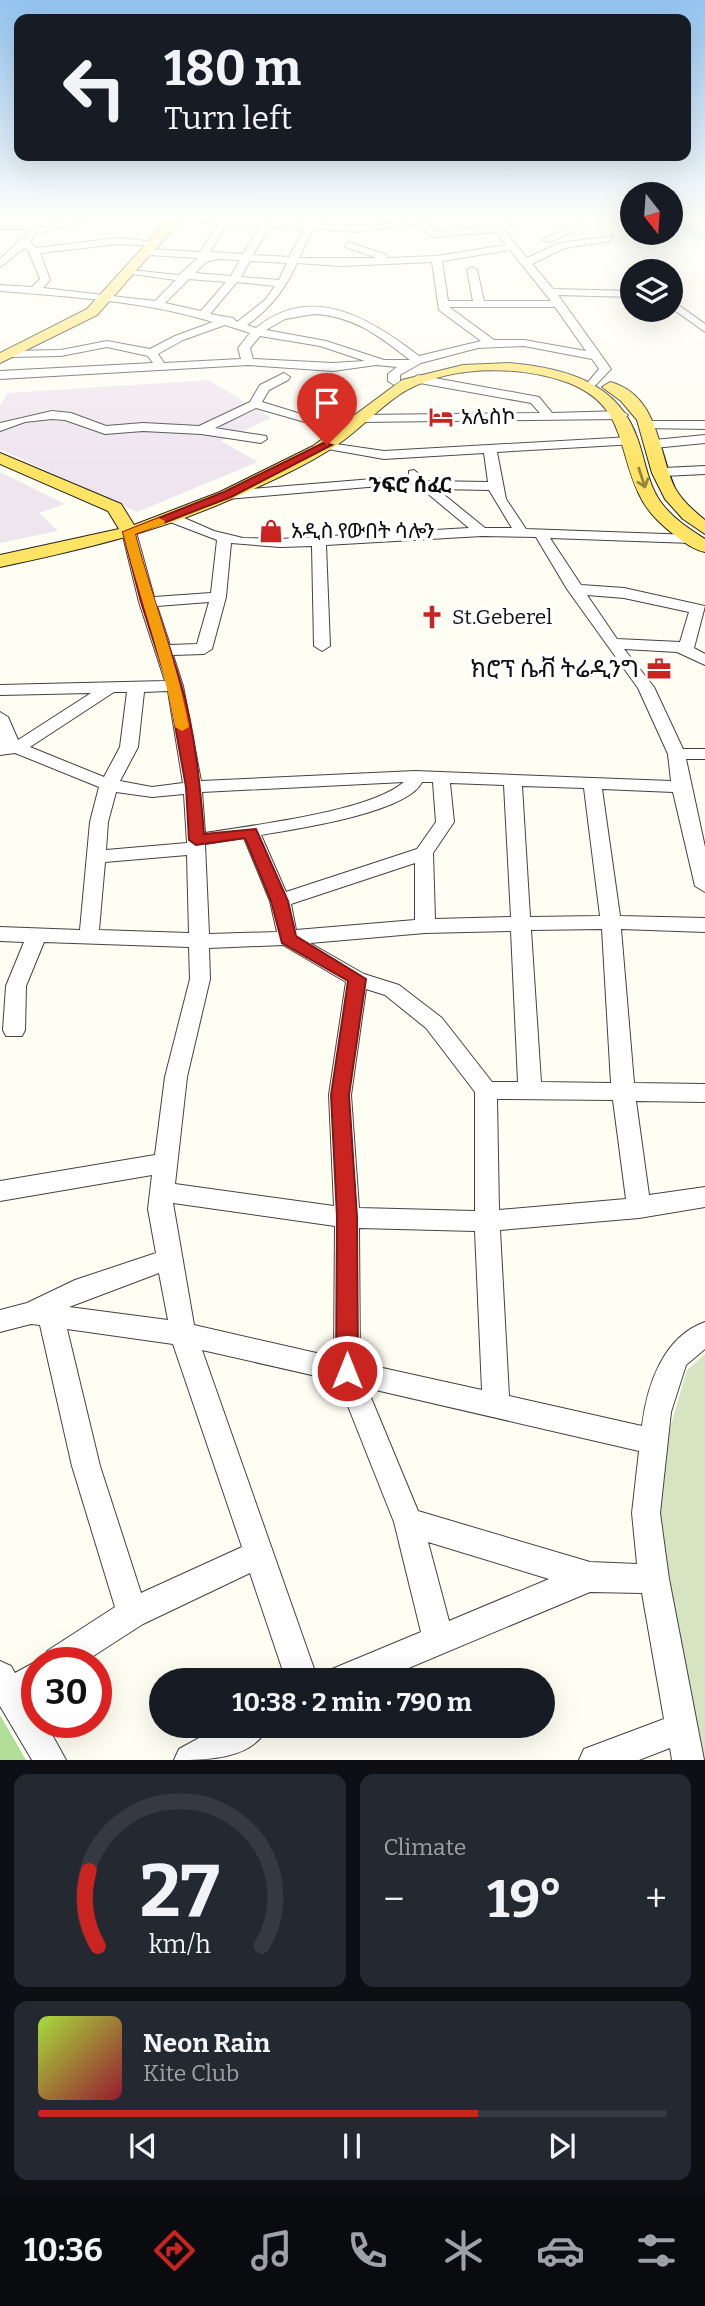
<!DOCTYPE html>
<html lang="en">
<head>
<meta charset="utf-8">
<style>
  :root { --surface:#171b24; --page:#242831; --text:#f1f3f6; --muted:#9ea1a6; --line:#363941; --accent:#c92420 }
  body { margin:0; font-family:Bitter,"Noto Sans Ethiopic",serif; background:var(--page); color:var(--text); height:100vh; display:flex; flex-direction:column; font-size:26px; white-space:nowrap }
  * { box-sizing:border-box; margin:0 }
  p { font-size:23px; color:var(--muted) }
  .icon { flex:none; width:38px; height:38px; fill:none; stroke:currentColor; stroke-width:2; stroke-linecap:round; stroke-linejoin:round }
  .map { position:relative; height:1760px; overflow:hidden }
  .panel { display:flex; flex-direction:column; gap:14px; padding:14px; background:#0d0f14; flex:1 }
  .panel>* { flex:none }
  .banner { position:absolute; left:14px; top:14px; width:677px; height:147px; border-radius:14px; box-shadow:0 7px 28px #0002; background:#171b24; color:var(--text); overflow:hidden }
  .needle { width:46px; rotate:163deg }
  .fabs { position:absolute; left:620px; top:182px; display:grid; gap:14px }
  .fabs a { display:grid; place-items:center; width:63px; height:63px; border-radius:50%; background:var(--surface); box-shadow:0 7px 28px #0002; font-size:35px }
  .speed { position:absolute; left:21px; top:1647px; display:flex; gap:14px; font-size:35px; font-weight:700; text-align:center }
  .speed>* { display:grid; place-content:center; width:91px; height:91px; border-radius:50%; background:var(--surface); box-shadow:0 7px 28px #0002; line-height:1 }
  .speed .limit { border:10px solid #d22; background:#fff; color:#111 }
  .pin { position:absolute; display:grid; place-items:center; width:60px; height:60px; color:#fff; margin:-72px -30px; border-radius:50% 50% 50% 0; rotate:-45deg; box-shadow:0 0 7px #0007 }
  .pin .icon { rotate:45deg }
  .me { position:absolute; width:77px; margin:-38px; rotate:0deg; stroke-linejoin:round; filter:drop-shadow(0 0 5px #0008) }
  .turn { display:flex; align-items:center; gap:24px; height:147px; padding:0 35px; font-size:32px }
  .turn .icon { width:91px; height:91px; stroke-width:2.5 }
  .turn b { display:block; font-size:49px; line-height:60px }
  .big { font-size:52px; font-weight:700; line-height:1.1 }
  .panel .widget { flex:1; display:flex; flex-direction:column; justify-content:center; gap:10px; min-width:0; padding:0 24px; border-radius:14px; background:var(--page) }
  .panel .dial { align-items:center; gap:0 }
  .dial svg { height:182px; overflow:visible; fill:none; stroke:var(--line); stroke-width:7; stroke-linecap:round; text-anchor:middle }
  .dial text { fill:var(--text); stroke:none }
  .song { display:flex; align-items:center; gap:21px }
  .cover { width:84px; height:84px; border-radius:10px; background:linear-gradient(135deg,hsl(80 70% 55%),hsl(350 70% 35%)) }
  .played { height:7px; border-radius:4px; background:linear-gradient(90deg,var(--accent) 70%,var(--line) 70%) }
  .keys { display:flex; justify-content:space-around; direction:ltr }
  .heat { display:flex; justify-content:space-between; align-items:center; font-size:38px; direction:ltr }
  .panel .tiles { flex:1; display:grid; gap:14px; grid-template-columns:1fr 1fr }
  .widget:last-child { grid-column:span 2 }
  .trip { position:absolute; left:149px; top:1668px; width:406px; height:70px; border-radius:35px; background:var(--surface); box-shadow:0 7px 28px #0002; font-weight:700; line-height:70px; text-align:center }
  .tabs { display:flex; height:112px; justify-content:space-around; align-items:center; background:#090b0e; color:var(--muted) }
  .tabs .icon { width:49px; height:49px }
  .tabs .active { color:var(--accent) }
  .tabs b { font-size:32px; color:var(--text) }
  .map>svg:first-child { display:block }
  .industrial { fill:#eee5ef }
  .forest { fill:#b3de98 }
  .cemetery { fill:#d6e4c2 }
  .lines { fill:none; stroke-linecap:round; stroke-linejoin:round }
  .river { fill:#b5dbf9; fill-rule:evenodd }
  .minor-casing { stroke:#434343; stroke-width:2 }
  .major-casing { stroke:#212121; stroke-width:2 }
  .minor { fill:#fff; fill-rule:evenodd }
  .major { fill:#fee464; fill-rule:evenodd }
  .oneway { stroke:#93853e }
  .route { fill:#c92420; stroke:#831715; stroke-width:2 }
  .slow { fill:#f59e0b }
  .labels { text-anchor:middle; stroke-width:7; stroke-linejoin:round; paint-order:stroke }
  .far-poi-label { font-size:21px; fill:#101010; stroke:#fff; text-anchor:start }
  .far-neighbourhood-label { font-size:21px; font-weight:bold; fill:#101010; stroke:#fff }
  .poi-label { font-size:24px; fill:#101010; stroke:#fff; text-anchor:end }
</style>
</head>
<body>
<div class="map">
<svg width="705" height="1760" viewBox="0 0 705 1760">
  <rect width="100%" height="100%" fill="#fffef3"/>
  <path class="industrial" d="M209,380L271,418L221,441L258,462L137,512L0,449V406L7,393Z
    M0,472L65,504L39,513L58,531L0,543Z"/>
  <path class="forest" d="M0,1715L26,1760H0Z"/>
  <path class="cemetery" d="M705,1354V1760H702L658,1515L667,1438L687,1370Z"/>
  <g class="lines">
    <path class="river" d="M671,220H684L689,226L705,232V240L679,232Z"/>
    <g class="minor-casing">
      <path id="minor" d="M72,220H90L35,234L30,242L36,248L118,238L162,243L157,246L118,244L40,253L50,280L43,288L155,301L176,280L125,273L130,270L179,275L198,258L149,255L144,252L149,249L200,252L218,224L194,220L307,223L309,220H319L316,224L356,226L424,220L435,231L491,227L486,220H496L527,258L560,243L613,236L610,241L565,248L532,264L553,289L632,291V297L558,295L611,369L590,391L584,387L599,369L592,359L524,346L478,348L421,363L400,375V381L394,385L388,381V374L397,367L376,365L333,371L248,365L0,379V371L153,363L148,356L107,347L61,356L10,357L4,354L10,351L61,350L107,341L150,349L175,336L213,322C144,301 72,297 0,291V285L32,287L40,279L29,252L24,248L0,267V259L32,229H0V223H36L40,227ZM417,223L433,237L496,232L506,245L437,256L387,258V255L348,242L345,247L377,258H299L313,229L356,232ZM227,224L260,226L243,254L210,252ZM270,227L304,229L289,257L253,255ZM510,250L551,301H484L477,270L472,267L467,270L473,301H448L442,261ZM219,259L240,260L231,276L195,273L206,262ZM250,261L287,263L279,280L241,277ZM432,262L439,310L481,341L419,356C371,319 312,282 256,328L247,325C271,308 285,289 297,263L341,266ZM189,279L226,282L201,311L165,303ZM237,282L275,286L265,300L237,322L233,318L210,314ZM449,307H555L586,351L524,340H494ZM314,314C354,316 379,336 410,360H384L326,341L266,330L285,319ZM225,325L250,333L238,348L241,359L164,363L158,354L183,340ZM260,336L320,346L365,361L333,363L253,359L250,348Z
        M511,220H522L513,226L508,223Z
        M579,223L587,225L550,242L542,240Z
        M670,299L705,324V332L670,307Z
        M284,373L290,377L288,380L269,390L262,402L340,426V432L256,408L215,428L266,436L267,439L261,443L201,434L143,431L105,434L65,420L52,419L25,422L0,431V423L52,411L71,413L106,426L143,423L199,426L250,402L260,385Z
        M418,375L539,397L552,413L622,411L628,415L622,419L359,422L357,419L363,415L540,413L531,403L414,382L412,379Z
        M649,421H705V429L645,428L643,425Z
        M705,435V443L654,448L648,444L654,440Z
        M631,437L636,438V444L497,452L506,499L526,529L692,535L699,539L692,543L550,538L581,585L624,588L705,606L694,648L705,654V665L677,652L624,649L654,687L683,749H705V759H686L705,847V892L695,886L673,792L602,789L620,916L705,918V932L621,929L634,1083L705,1084V1102L636,1101L649,1195L705,1187V1207L639,1218L500,1230L509,1396L642,1426C647,1385 663,1337 705,1322V1349L686,1365L671,1412L660,1513L669,1579L704,1760H672L670,1748L639,1760H579L584,1749L664,1719L642,1593L590,1592L380,1680H327L332,1669L421,1632L394,1522L338,1381L202,1350L318,1680H286L250,1573L143,1624L84,1662H43L47,1651L115,1607L72,1466L40,1325L31,1324L0,1332V1310L27,1303L75,1280L156,1253L148,1209L152,1175L0,1201V1181L155,1155L165,1077L190,979L189,947L44,942L26,986L25,1030L22,1036H6L3,1030L6,986L24,942L0,941V927L80,930L90,822L99,787L15,753L0,755V712L8,717L18,740L91,693L0,695V685L165,681L139,602L122,532L124,529H134L136,532L154,597L211,593L217,540L165,520V514H175L214,531L243,538L280,539L469,528L415,483L227,499L220,495L227,491L409,476V471L414,470L427,481L488,482L484,453L384,459L322,448V442L384,451ZM437,489L489,490L512,528H485ZM482,536L536,537L567,589L638,688L668,754L671,781L415,771L201,781L183,686L173,655L204,654L212,649L226,597L231,543L280,547L312,546L314,646L322,651L330,646L326,545ZM587,595L624,598L689,612L680,642L617,639ZM209,602L197,644L170,645L157,606ZM168,691L183,783L152,787L120,781L138,747L144,692ZM114,692H127L120,747L104,777L30,747ZM404,782C369,812 253,825 205,833L202,792ZM422,782H433L436,822L417,849L286,892L261,835C295,829 407,813 422,782ZM450,783L504,785L511,917L435,919L433,853L454,822ZM522,786L584,788L600,916L530,917ZM116,792L152,797L184,794L187,843L106,850L108,822ZM244,838L270,901L277,932L209,934L205,844ZM187,855L189,933L99,930L105,862ZM415,863V920L296,930L291,904ZM602,929L611,1083L541,1082L531,930ZM511,931L518,1082H492L442,1018L399,985L364,974L310,943L425,933ZM283,945L346,982L329,1095L334,1206L175,1184L187,1077L210,979L209,948ZM366,989L385,995L426,1028L475,1092V1211L359,1208L351,1095ZM497,1099L613,1100L626,1199L499,1210ZM173,1203L335,1226L334,1357L194,1325ZM359,1228L475,1231L482,1390L360,1363ZM159,1273L168,1320L69,1307ZM67,1329L173,1344L242,1547L141,1593L100,1466ZM367,1388L639,1451L632,1513L637,1564L590,1562L418,1511ZM428,1542L549,1579L449,1621Z
        M705,466V474L663,476L656,472L663,468Z
        M0,1661L11,1666L15,1673L37,1661L39,1662H37V1696L31,1699L37,1708V1722H45L66,1760H32L0,1706Z
        M221,1726H268C254,1760 205,1760 174,1760L179,1749Z"/>
    </g>
    <g class="major-casing">
      <path id="major" d="M168,220H181L97,315L0,363V353L87,309Z
        M509,363C565,368 619,382 638,440C645,460 648,484 660,501C671,517 689,529 705,539V552C693,550 683,541 673,534C659,523 646,510 639,494C617,448 626,406 569,383C519,364 444,365 399,395C377,410 359,430 337,445C304,467 265,484 229,500C155,533 79,550 0,567V555L119,529L108,511L0,464V453L121,504L134,525L220,492L313,446L402,380L463,365Z
        M610,382C659,395 658,452 675,488C682,501 694,511 705,520V534L683,519L665,499L652,473L637,420L621,401L602,387Z"/>
    </g>
    <use href="#minor" class="minor"/>
    <use href="#major" class="major"/>
  </g>
  <defs><path id="oneway-shaft" d="M-6 0H5M1.5-3L5.5 0L1.5 3" fill="none" stroke-width="1.6" stroke-linecap="round" stroke-linejoin="round" transform="scale(1.75)"/></defs>
  <use class="oneway" href="#oneway-shaft" transform="translate(642 478) rotate(72)"/>
  <linearGradient id="sky" x2="0" y2="1"><stop stop-color="#93c4ef"/><stop offset="0.47" stop-color="#fffffa"/><stop offset="1" stop-color="#fffffa" stop-opacity="0"/></linearGradient>
  <rect width="705" height="466" fill="url(#sky)"/>
  <path class="route" d="M323,443L332,445L231,497L135,534C148,585 166,634 181,684C195,731 200,785 204,834L256,829L288,901L296,936L366,979L349,1095L357,1217L358,1371L355,1378L347,1381L339,1378L336,1371L337,1217L331,1095L348,981L282,943L271,901L245,838L196,845L189,840L186,787L168,686L141,602L123,532L224,492Z"/>
  <path class="slow" d="M159,518L165,521L164,524L135,534C152,598 177,661 189,727L182,731L175,727C164,661 139,597 123,532Z"/>
  <defs>
    <g id="hotel-bare" transform="scale(1.89)"><path d="M-6-4.5h1.5V1H6V5H4.5V3h-9V5H-6ZM-4 0a1.8 1.8 0 1 1 3.6 0ZM.5 0V-2.5h3Q6-2.5 6 0Z" fill="#c92420" stroke="#fff" stroke-width="2.5" paint-order="stroke"/></g>
    <g id="shop-bare" transform="scale(1.89)"><path d="M-5-2.5h2.3a2.7 3.5 0 0 1 5.4 0H5L5.5 6h-11ZM-1.5-2.5h3a1.5 2.3 0 0 0-3 0Z" fill="#c92420" stroke="#fff" stroke-width="2.5" paint-order="stroke"/></g>
    <g id="church-bare" transform="scale(1.89)"><path d="M-1.2-6h2.4v3.5h3.3v2.4h-3.3V6h-2.4V-.1h-3.3v-2.4h3.3Z" fill="#c92420" stroke="#fff" stroke-width="2.5" paint-order="stroke"/></g>
    <g id="office-bare" transform="scale(1.89)"><path d="M-6-3h4V-5.5h4V-3h4V5H-6ZM-1-4.5V-3h2v-1.5ZM-6 0V1H6V0Z" fill="#c92420" stroke="#fff" stroke-width="2.5" paint-order="stroke"/></g>
  </defs>
  <g fill-rule="evenodd">
    <use href="#hotel-bare" x="441" y="417"/>
    <use href="#shop-bare" x="271" y="531"/>
    <use href="#church-bare" x="432" y="617"/>
    <use href="#office-bare" x="659" y="669"/>
  </g>
  <g class="labels">
    <g class="far-poi-label">
      <text x="461" y="424">አሌስኮ</text>
      <text x="291" y="538">አዲስ የውበት ሳሎን</text>
      <text x="452" y="624">St.Geberel</text>
    </g>
    <g class="far-neighbourhood-label">
      <text x="410" y="492">ንፍሮ ሰፈር</text>
    </g>
    <g class="poi-label">
      <text x="639" y="677">ክሮፕ ሴቭ ትሬዲንግ</text>
    </g>
  </g>
</svg>
<div class="fabs">
<a><svg class="needle" viewBox="-14 -14 28 28"><path d="M0-13l5 13h-10z" fill="#e53935"/><path d="M0 13l5-13h-10z" fill="#9ea1a6"/></svg></a>
<a><svg class="icon" aria-label="layers" viewBox="0 0 24 24"><path d="M12 4l9 5-9 5-9-5zM3 14l9 5 9-5"/></svg></a>
</div>
<div class="speed"><div class="limit">30</div></div>
<div class="pin" style="left:327px;top:445px;background:#d93025"><svg class="icon" aria-label="arrive" viewBox="0 0 24 24"><path d="M6 21V4h12l-3 4 3 4H6"/></svg></div>
<svg class="me" style="left:347px;top:1371px" viewBox="-20 -20 40 40"><circle r="17" fill="#c92420" stroke="#fff" stroke-width="3"/><path d="M0-11L8 9 0 5-8 9z" fill="#fff"/></svg>
<div class="trip">10:38 · 2 min · 790 m</div>
<div class="banner">
<div class="turn"><svg class="icon" aria-label="left" viewBox="0 0 24 24"><path d="M17 20v-9H6M10 6l-5 5 5 5"/></svg><div><b>180 m</b>Turn left</div></div>
</div>
</div>
<section class="panel">
<div class="tiles">
<div class="widget dial"><svg viewBox="0 0 100 80">
<path d="M14 69A42 42 0 1 1 86 69"/>
<path d="M14 69A42 42 0 0 1 10 36" stroke="#c92420"/>
<text x="50" y="56" font-size="32" font-weight="700">27</text>
<text x="50" y="72" font-size="11">km/h</text>
</svg></div>
<div class="widget"><p>Climate</p>
<div class="heat"><a>−</a><b class="big">19°</b><a>+</a></div>
</div>
<div class="widget">
<div class="song"><i class="cover"></i><div><b>Neon Rain</b><p>Kite Club</p></div></div>
<div class="played"></div>
<div class="keys"><svg class="icon" aria-label="previous" viewBox="0 0 24 24"><path d="M18 5L8 12l10 7zM5 5v14"/></svg><svg class="icon" aria-label="pause" viewBox="0 0 24 24"><path d="M8 5v14M16 5v14"/></svg><svg class="icon" aria-label="next" viewBox="0 0 24 24"><path d="M6 5l10 7-10 7zM19 5v14"/></svg></div>
</div>
</div>
</section>
<nav class="tabs">
<b>10:36</b>
<svg class="icon active" aria-label="directions" viewBox="0 0 24 24"><path d="M12 3l9 9-9 9-9-9zM9 14v-3h6M13 9l2 2-2 2"/></svg>
<svg class="icon" aria-label="music" viewBox="0 0 24 24"><path d="M9 18V5l10-2v13"/><circle cx="6" cy="18" r="3"/><circle cx="16" cy="16" r="3"/></svg>
<svg class="icon" aria-label="phone" viewBox="0 0 24 24"><path d="M5 4h4l2 5-3 2q2 4 5 5l2-3 5 2v4C11 20 4 13 5 4z"/></svg>
<svg class="icon" aria-label="climate" viewBox="0 0 24 24"><path d="M12 3v18M4 7l16 10M4 17L20 7"/></svg>
<svg class="icon" aria-label="car" viewBox="0 0 24 24"><path d="M5 17H2v-5l4-1 3-4h7l3 4 3 1v5h-3M9 17h6M6 11h13"/><circle cx="7" cy="17" r="2"/><circle cx="17" cy="17" r="2"/></svg>
<svg class="icon" aria-label="filters" viewBox="0 0 24 24"><path d="M4 7h16M4 17h16"/><circle cx="9" cy="7" r="2"/><circle cx="15" cy="17" r="2"/></svg>
</nav>
</body>
</html>
